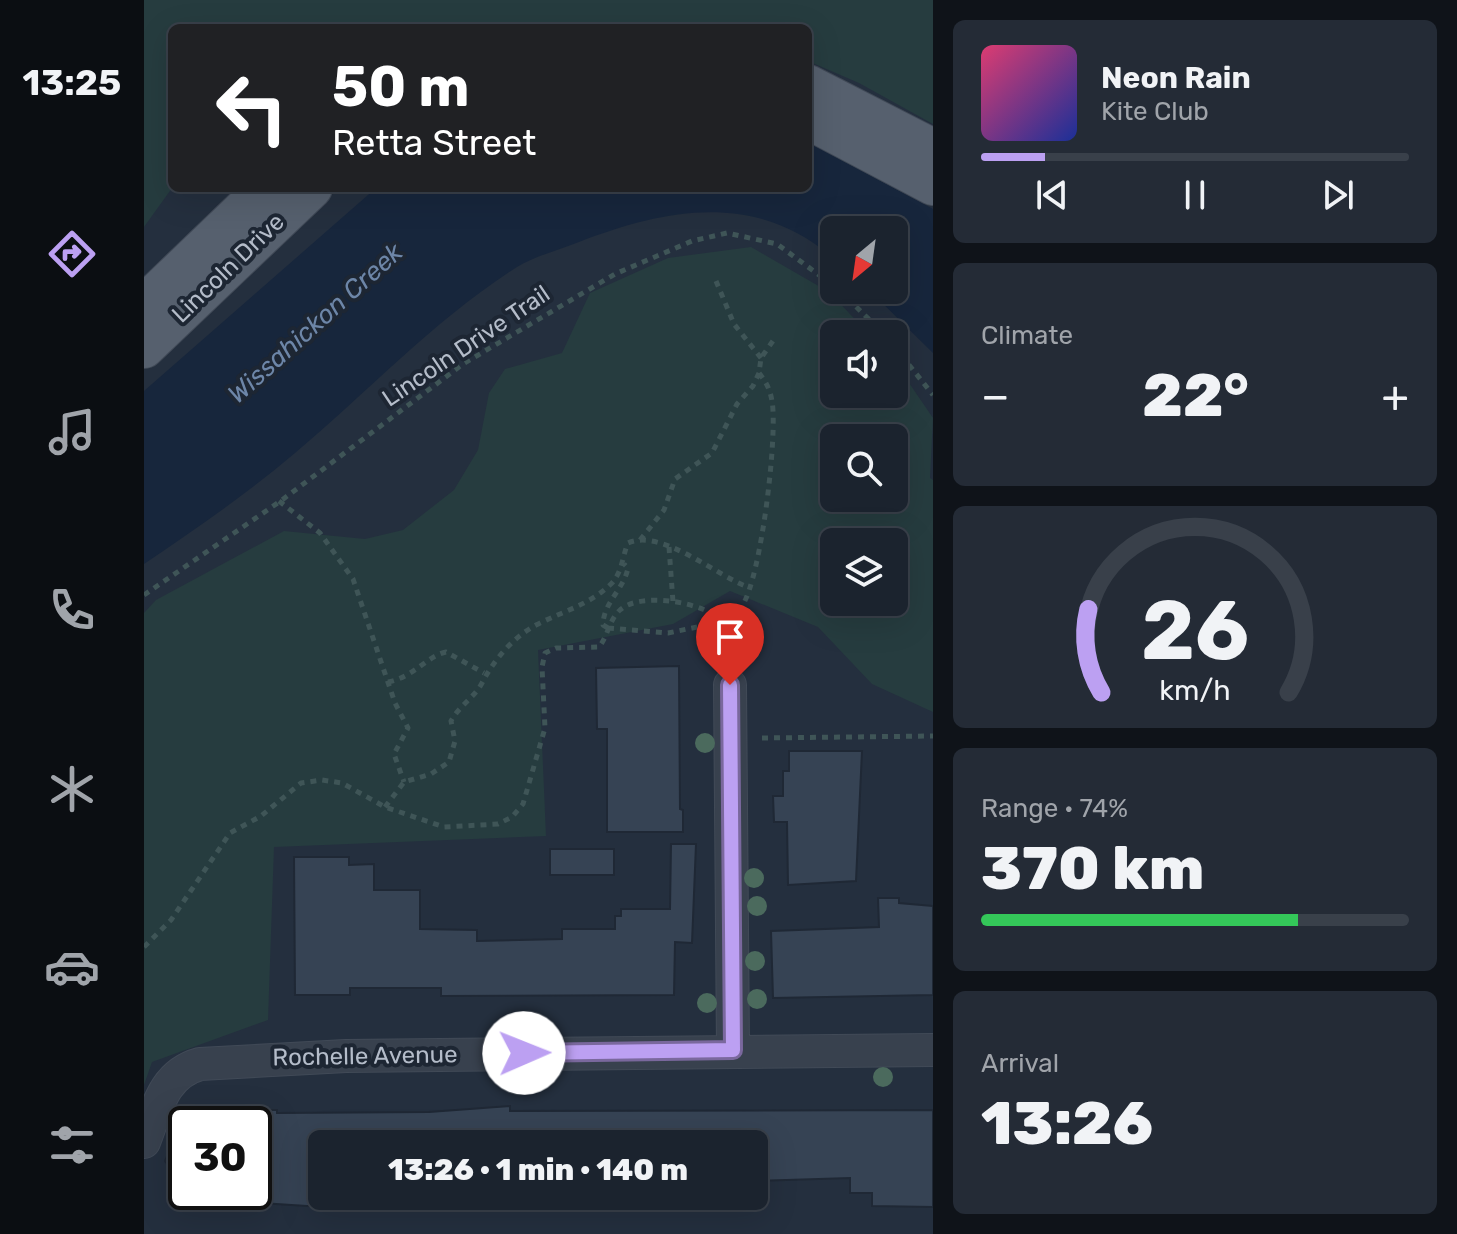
<!DOCTYPE html>
<html lang="en">
<head>
<meta charset="utf-8">
<style>
  :root { --surface:#1b232e; --page:#242b36; --text:#f1f3f6; --muted:#a0a4aa; --line:#39404a; --accent:#bca0f2 }
  body { margin:0; font-family:Rubik,sans-serif; background:var(--page); color:var(--text); height:100vh; display:flex; flex-direction:column; font-size:30px; white-space:nowrap }
  * { box-sizing:border-box; margin:0 }
  p { font-size:26px; color:var(--muted) }
  .icon { flex:none; width:44px; height:44px; fill:none; stroke:currentColor; stroke-width:2; stroke-linecap:round; stroke-linejoin:round }
  .map { position:relative; flex:1; overflow:hidden }
  .panel { display:flex; flex-direction:column; gap:20px; padding:20px; background:#0f1319; width:524px }
  .panel>* { flex:none }
  .guide { position:absolute; left:24px; top:24px; width:644px; height:168px; border-radius:12px; box-shadow:0 8px 32px #0002,0 0 0 2px var(--line); background:#202124; color:#fff; overflow:hidden }
  .needle { width:52px; rotate:209deg }
  .fabs { position:absolute; left:676px; top:216px; display:grid; gap:16px }
  .fabs a { display:grid; place-items:center; width:88px; height:88px; border-radius:12px; background:var(--surface); box-shadow:0 8px 32px #0002,0 0 0 2px var(--line); font-size:40px }
  .speed { position:absolute; left:24px; top:1106px; display:flex; gap:16px; font-size:40px; font-weight:700; text-align:center }
  .speed>* { display:grid; place-content:center; width:104px; height:104px; border-radius:50%; background:var(--surface); box-shadow:0 8px 32px #0002,0 0 0 2px var(--line); line-height:1 }
  .speed .limit { border:4px solid #111; border-radius:12px; background:#fff; color:#111 }
  .pin { position:absolute; display:grid; place-items:center; width:68px; height:68px; color:#fff; margin:-82px -34px; border-radius:50% 50% 50% 0; rotate:-45deg; box-shadow:0 0 8px #0007 }
  .pin .icon { rotate:45deg }
  .me { position:absolute; width:88px; margin:-44px; rotate:89deg; stroke-linejoin:round; filter:drop-shadow(0 0 6px #0008) }
  .turn { display:flex; align-items:center; gap:28px; height:168px; padding:0 32px; font-size:36px }
  .turn .icon { width:104px; height:104px; stroke-width:2.5 }
  .turn b { display:block; font-size:56px; line-height:68px }
  .big { font-size:60px; font-weight:800; line-height:1.1 }
  .panel .card { flex:1; display:flex; flex-direction:column; justify-content:center; gap:12px; min-width:0; padding:0 28px; border-radius:12px; background:var(--page) }
  .panel .dial { align-items:center; gap:0 }
  .dial svg { height:208px; overflow:visible; fill:none; stroke:var(--line); stroke-width:7; stroke-linecap:round; text-anchor:middle }
  .dial text { fill:var(--text); stroke:none }
  .song { display:flex; align-items:center; gap:24px }
  .cover { width:96px; height:96px; border-radius:12px; background:linear-gradient(135deg,hsl(340 70% 55%),hsl(230 70% 35%)) }
  .played { height:8px; border-radius:4px; background:linear-gradient(90deg,var(--accent) 15%,var(--line) 15%) }
  .keys { display:flex; justify-content:space-around; direction:ltr }
  .heat { display:flex; justify-content:space-between; align-items:center; font-size:44px; direction:ltr }
  .charge { height:12px; border-radius:6px; background:linear-gradient(90deg,#34c759 74%,var(--line) 0) }
  .trip { position:absolute; left:164px; top:1130px; width:460px; height:80px; border-radius:12px; background:var(--surface); box-shadow:0 8px 32px #0002,0 0 0 2px var(--line); font-weight:800; line-height:80px; text-align:center }
  main { display:flex; flex:1; min-height:0 }
  .tabs { display:flex; flex-direction:column; width:144px; justify-content:space-around; align-items:center; background:#0b0e12; color:var(--muted) }
  .tabs .icon { width:56px; height:56px }
  .tabs .on { color:var(--accent) }
  .tabs b { font-size:36px; color:var(--text) }
  .map>svg:first-child { display:block }
  .green { fill:#263c3f; fill-rule:evenodd }
  .water { fill:#17263c }
  .building { fill:#364354; stroke:#1f2835; stroke-width:2 }
  .lines { fill:none; stroke-linecap:round; stroke-linejoin:round }
  .minor-casing { stroke:#414a57; stroke-width:34 }
  .major-casing { stroke:#414a57; stroke-width:42 }
  .path { stroke:#3f5557; stroke-width:5; stroke-dasharray:6 6; stroke-linecap:butt }
  .minor { stroke:#38414e; stroke-width:32 }
  .major { stroke:#56606e; stroke-width:40 }
  .tree { fill:#4b6a5d }
  .route-casing { stroke:#7a689d; stroke-width:20 }
  .route { stroke:#bca0f2; stroke-width:14 }
  .labels { text-anchor:middle; stroke-width:8; stroke-linejoin:round; paint-order:stroke }
  .street-label { font-size:24px; fill:#b4bcc9; stroke:#1d2633 }
  .water-label { font-size:26px; font-style:italic; fill:#6d86a8; stroke:#1d2633 }
</style>
</head>
<body>
<main>
<nav class="tabs">
<b>13:25</b>
<svg class="icon on" aria-label="directions" viewBox="0 0 24 24"><path d="M12 3l9 9-9 9-9-9zM9 14v-3h6M13 9l2 2-2 2"/></svg>
<svg class="icon" aria-label="music" viewBox="0 0 24 24"><path d="M9 18V5l10-2v13"/><circle cx="6" cy="18" r="3"/><circle cx="16" cy="16" r="3"/></svg>
<svg class="icon" aria-label="phone" viewBox="0 0 24 24"><path d="M5 4h4l2 5-3 2q2 4 5 5l2-3 5 2v4C11 20 4 13 5 4z"/></svg>
<svg class="icon" aria-label="climate" viewBox="0 0 24 24"><path d="M12 3v18M4 7l16 10M4 17L20 7"/></svg>
<svg class="icon" aria-label="car" viewBox="0 0 24 24"><path d="M5 17H2v-5l4-1 3-4h7l3 4 3 1v5h-3M9 17h6M6 11h13"/><circle cx="7" cy="17" r="2"/><circle cx="17" cy="17" r="2"/></svg>
<svg class="icon" aria-label="filters" viewBox="0 0 24 24"><path d="M4 7h16M4 17h16"/><circle cx="9" cy="7" r="2"/><circle cx="15" cy="17" r="2"/></svg>
</nav>
<div class="map">
<svg width="789" height="1234" viewBox="0 0 789 1234">
  <rect width="100%" height="100%" fill="#242f3e"/>
  <path class="green" d="M0,0H789V124L715,83L664,61V28H28V188L0,227Z
    M607,247L685,292L725,334H690V394H750V361L789,418L786,478L789,480V712L728,684L674,627L586,591L529,624L394,650L402,836L130,847L124,1020L8,1062L0,1085V613L12,600L140,531L221,539L259,530L310,490L334,450L345,393L361,369L418,353L446,293L524,258ZM690,438H750V498H690ZM690,542H750V602H690Z"/>
  <path class="water" d="M664,142L789,209V353L725,290H750V230H690V259C613,191 523,208 435,242C415,250 391,256 373,267C291,319 225,391 151,453C104,493 52,529 0,564V391L232,188H664Z"/>
  <path class="building" d="M535,666L536,809L539,810V832H463V729H453L452,668Z
    M645,751H718L712,881L644,885L643,822H630L629,796H639V771H645Z
    M527,844H552L548,943L531,942L530,995L297,996V988H206V995H151L150,857H205V865L230,864V890H276V929L333,930V941L418,939V929H471V916H477V909H526Z
    M406,849H470V875H406Z
    M734,898H755V903L789,906V995L629,998L627,931L735,927Z
    M366,1106V1111L789,1110V1207L728,1206V1193H706V1178L610,1181V1144H178V1207L117,1203V1151H110L113,1110H133V1113L285,1112Z
    M42,1111V1190L21,1161Z"/>
  <g class="lines">
    <g class="minor-casing">
      <path id="minor" d="M586,685L589,1050
        M0,1142C13,1109 19,1074 56,1064L202,1056L789,1050"/>
    </g>
    <g class="major-casing">
      <path id="major" d="M664,85L789,149
        M664,119L789,185
        M0,305L122,188
        M0,348L168,188"/>
    </g>
    <path class="path" d="M572,281L590,324L617,358
      M695,290L740,334
      M750,346L789,395
      M135,501L176,533L209,579L251,703L264,728L250,754L260,782
      M496,540L520,510L531,479L568,453L593,404L609,386L615,373
      M525,547L529,602
      M0,595L138,500L319,364L471,274L548,241L583,233L633,244L690,286
      M464,628L524,633L558,626L572,646V660
      M464,628L459,625C459,603 480,589 484,568L480,564
      M566,633C577,625 590,618 598,606C617,578 634,435 628,401C626,389 622,382 615,373L617,358L631,338
      M244,682C270,677 283,656 302,652L340,673
      M618,738L789,736
      M241,807L260,782L287,774L305,762L311,741L307,721C315,706 330,698 338,683C350,660 368,638 392,625C419,611 446,605 468,583C479,570 478,557 484,543C517,528 573,576 604,587
      M0,947L27,920L86,833L117,816L157,783L178,780L198,783L241,807L300,827L354,824L368,817L379,804L401,728L398,667L401,653L412,648L455,647C464,636 465,620 476,610C496,591 565,602 580,624"/>
    <use href="#minor" class="minor"/>
    <use href="#major" class="major"/>
  </g>
  <g class="tree">
    <circle cx="561" cy="743" r="10"/>
    <circle cx="610" cy="878" r="10"/>
    <circle cx="613" cy="906" r="10"/>
    <circle cx="611" cy="961" r="10"/>
    <circle cx="613" cy="999" r="10"/>
    <circle cx="563" cy="1003" r="10"/>
    <circle cx="739" cy="1077" r="10"/>
  </g>
  <g class="lines">
    <g class="route-casing">
      <path id="route" d="M380,1053L589,1050L586,685"/>
    </g>
    <use href="#route" class="route"/>
  </g>
  <g class="labels">
    <g class="street-label">
      <text transform="translate(84 268) rotate(-44)" y="8">Lincoln Drive</text>
      <text transform="translate(322 346) rotate(-34)" y="8">Lincoln Drive Trail</text>
      <text transform="translate(221 1056) rotate(-1)" y="8">Rochelle Avenue</text>
    </g>
    <g class="water-label">
      <text transform="translate(171 323) rotate(-42)" y="9">Wissahickon Creek</text>
    </g>
  </g>
</svg>
<div class="fabs">
<a><svg class="needle" viewBox="-14 -14 28 28"><path d="M0-13l5 13h-10z" fill="#e53935"/><path d="M0 13l5-13h-10z" fill="#a0a4aa"/></svg></a>
<a><svg class="icon" aria-label="sound" viewBox="0 0 24 24"><path d="M4 9h4l5-4v14l-5-4H4zM17 9q2 3 0 6"/></svg></a>
<a><svg class="icon" aria-label="search" viewBox="0 0 24 24"><circle cx="10" cy="10" r="6"/><path d="M15 15l6 6"/></svg></a>
<a><svg class="icon" aria-label="layers" viewBox="0 0 24 24"><path d="M12 4l9 5-9 5-9-5zM3 14l9 5 9-5"/></svg></a>
</div>
<div class="speed"><div class="limit">30</div></div>
<div class="pin" style="left:586px;top:685px;background:#d93025"><svg class="icon" aria-label="arrive" viewBox="0 0 24 24"><path d="M6 21V4h12l-3 4 3 4H6"/></svg></div>
<svg class="me" style="left:380px;top:1053px" viewBox="-20 -20 40 40"><circle r="19" fill="#fff"/><path d="M0-13L10 11 0 6-10 11z" fill="#bca0f2"/></svg>
<div class="trip">13:26 · 1 min · 140 m</div>
<div class="guide">
<div class="turn"><svg class="icon" aria-label="left" viewBox="0 0 24 24"><path d="M17 20v-9H6M10 6l-5 5 5 5"/></svg><div><b>50 m</b>Retta Street</div></div>
</div>
</div>
<section class="panel">
<div class="card">
<div class="song"><i class="cover"></i><div><b>Neon Rain</b><p>Kite Club</p></div></div>
<div class="played"></div>
<div class="keys"><svg class="icon" aria-label="previous" viewBox="0 0 24 24"><path d="M18 5L8 12l10 7zM5 5v14"/></svg><svg class="icon" aria-label="pause" viewBox="0 0 24 24"><path d="M8 5v14M16 5v14"/></svg><svg class="icon" aria-label="next" viewBox="0 0 24 24"><path d="M6 5l10 7-10 7zM19 5v14"/></svg></div>
</div>
<div class="card"><p>Climate</p>
<div class="heat"><a>−</a><b class="big">22°</b><a>+</a></div>
</div>
<div class="card dial"><svg viewBox="0 0 100 80">
<path d="M14 69A42 42 0 1 1 86 69"/>
<path d="M14 69A42 42 0 0 1 9 37" stroke="#bca0f2"/>
<text x="50" y="56" font-size="32" font-weight="700">26</text>
<text x="50" y="72" font-size="11">km/h</text>
</svg></div>
<div class="card"><p>Range · 74%</p><b class="big">370 km</b><div class="charge"></div></div>
<div class="card"><p>Arrival</p><b class="big">13:26</b></div>
</section>
</main>
</body>
</html>
